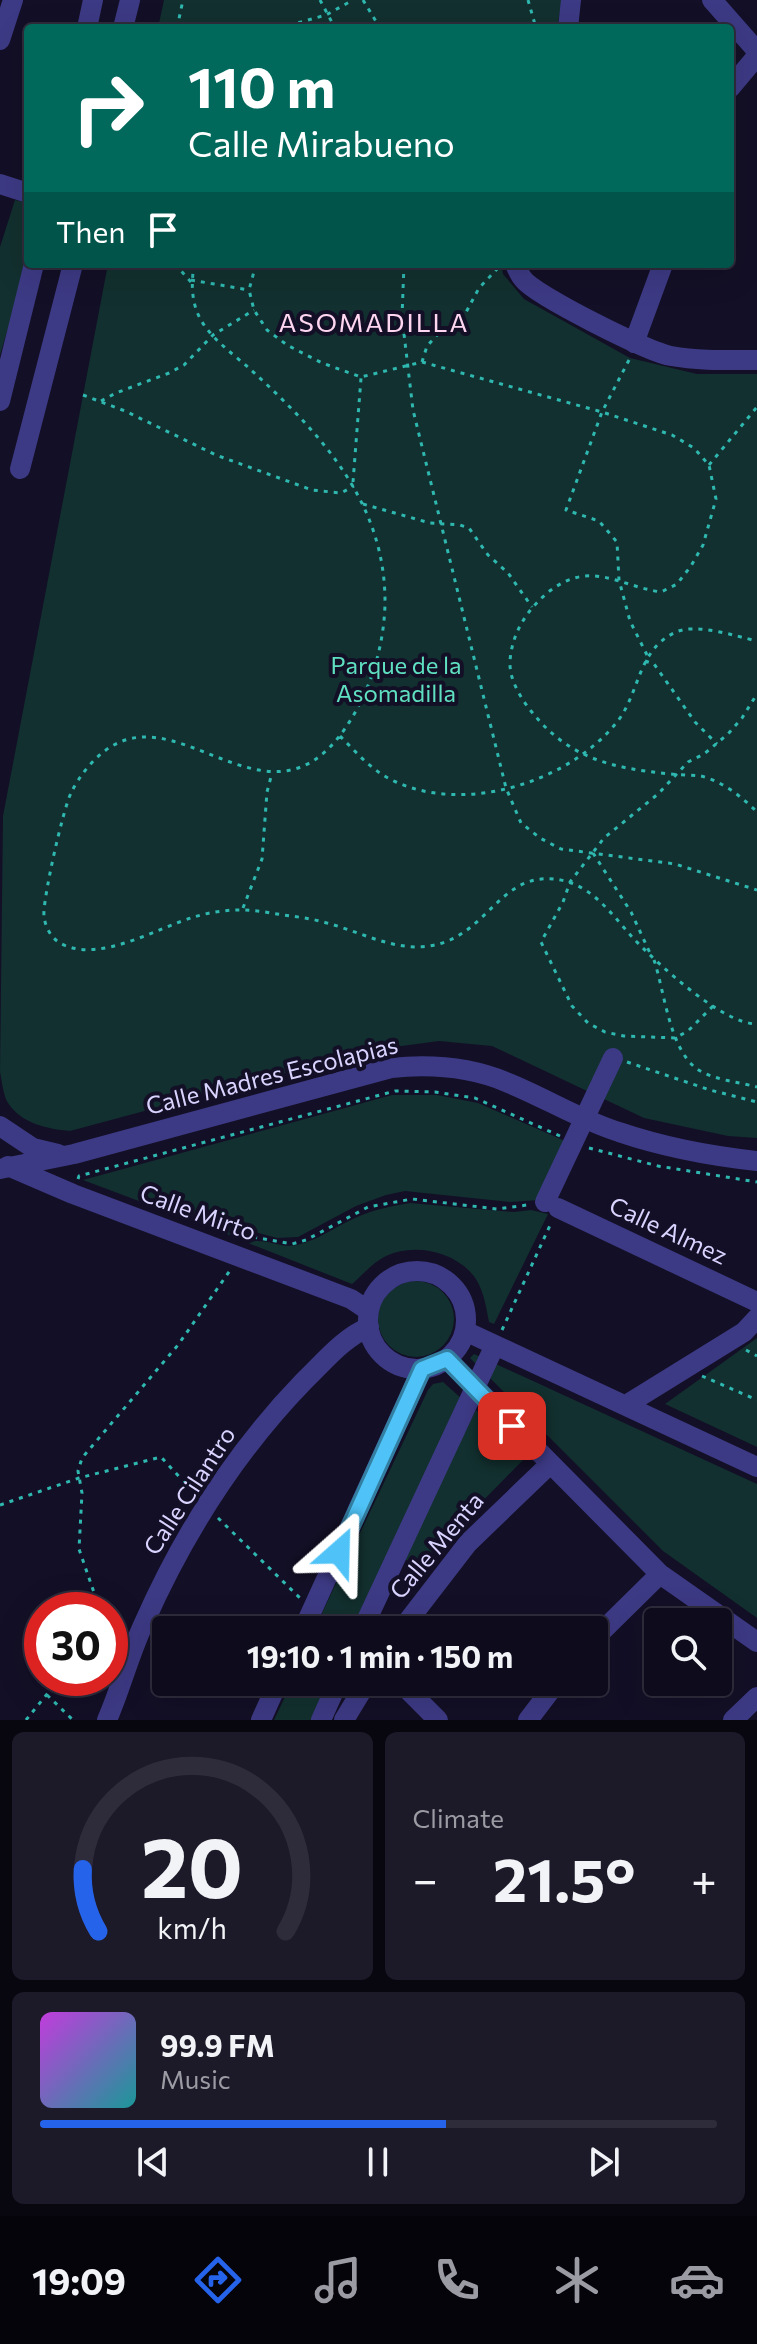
<!DOCTYPE html>
<html lang="en">
<head>
<meta charset="utf-8">
<style>
  :root { --surface:#0e0b1c; --page:#1c1929; --text:#f1f3f6; --muted:#9b9ba3; --line:#2e2b3b; --accent:#2563eb }
  body { margin:0; font-family:Commissioner,sans-serif; background:var(--page); color:var(--text); height:100vh; display:flex; flex-direction:column; font-size:30px; white-space:nowrap }
  * { box-sizing:border-box; margin:0 }
  p { font-size:26px; color:var(--muted) }
  .icon { flex:none; width:44px; height:44px; fill:none; stroke:currentColor; stroke-width:2; stroke-linecap:round; stroke-linejoin:round }
  .map { position:relative; height:1720px; overflow:hidden }
  .panel { display:flex; flex-direction:column; gap:12px; padding:12px; background:#08060f; flex:1 }
  .panel>* { flex:none }
  .hud { position:absolute; left:24px; top:24px; width:710px; height:244px; border-radius:8px; box-shadow:0 8px 32px #0002,0 0 0 2px var(--line); background:#00695c; color:#fff; overflow:hidden }
  .controls { position:absolute; left:644px; top:1608px; display:grid; gap:16px }
  .controls a { display:grid; place-items:center; width:88px; height:88px; border-radius:8px; background:var(--surface); box-shadow:0 8px 32px #0002,0 0 0 2px var(--line); font-size:40px }
  .speed { position:absolute; left:24px; top:1592px; display:flex; gap:16px; font-size:40px; font-weight:700; text-align:center }
  .speed>* { display:grid; place-content:center; width:104px; height:104px; border-radius:50%; background:var(--surface); box-shadow:0 8px 32px #0002,0 0 0 2px var(--line); line-height:1 }
  .speed .limit { border:12px solid #d22; background:#fff; color:#111 }
  .pin { position:absolute; display:grid; place-items:center; width:68px; height:68px; color:#fff; margin:-34px; border-radius:16px; box-shadow:0 4px 12px #0006 }
  .me { position:absolute; width:88px; margin:-44px; rotate:25deg; stroke-linejoin:round; filter:drop-shadow(0 0 6px #0008) }
  .turn { display:flex; align-items:center; gap:28px; height:168px; padding:0 32px; font-size:36px }
  .turn .icon { width:104px; height:104px; stroke-width:2.5 }
  .turn b { display:block; font-size:56px; line-height:68px }
  .then { display:flex; align-items:center; height:76px; padding:0 32px; background:#0003; gap:16px; font-size:30px }
  .big { font-size:60px; font-weight:700; line-height:1.1 }
  .panel .tile { flex:1; display:flex; flex-direction:column; justify-content:center; gap:12px; min-width:0; padding:0 28px; border-radius:12px; background:var(--page) }
  .panel .dial { align-items:center; gap:0 }
  .dial svg { height:208px; overflow:visible; fill:none; stroke:var(--line); stroke-width:7; stroke-linecap:round; text-anchor:middle }
  .dial text { fill:var(--text); stroke:none }
  .song { display:flex; align-items:center; gap:24px }
  .cover { width:96px; height:96px; border-radius:12px; background:linear-gradient(135deg,hsl(290 70% 55%),hsl(180 70% 35%)) }
  .played { height:8px; border-radius:4px; background:linear-gradient(90deg,var(--accent) 60%,var(--line) 60%) }
  .keys { display:flex; justify-content:space-around; direction:ltr }
  .heat { display:flex; justify-content:space-between; align-items:center; font-size:44px; direction:ltr }
  .panel .tiles { flex:1; display:grid; gap:12px; grid-template-columns:1fr 1fr }
  .tile:last-child { grid-column:span 2 }
  .trip { position:absolute; left:152px; top:1616px; width:456px; height:80px; border-radius:8px; background:var(--surface); box-shadow:0 8px 32px #0002,0 0 0 2px var(--line); font-weight:700; line-height:80px; text-align:center }
  .tab-bar { display:flex; height:128px; justify-content:space-around; align-items:center; background:#06040b; color:var(--muted) }
  .tab-bar .icon { width:56px; height:56px }
  .tab-bar .current { color:var(--accent) }
  .tab-bar b { font-size:36px; color:var(--text) }
  .map>svg:first-child { display:block }
  .green { fill:#12302f }
  .lines { fill:none; stroke-linecap:round; stroke-linejoin:round }
  .path { stroke:#2fb8b0; stroke-width:3; stroke-dasharray:4 6; stroke-linecap:butt }
  .minor { stroke:#3d3a85; stroke-width:20 }
  .minor-bridge { stroke:#3d3a85; stroke-width:20 }
  .route-casing { stroke:#337fa1; stroke-width:20 }
  .route { stroke:#4fc3f7; stroke-width:14 }
  .labels { text-anchor:middle; stroke-width:8; stroke-linejoin:round; paint-order:stroke }
  .park-label { font-size:24px; fill:#5fe0c0; stroke:#130f26 }
  .street-label { font-size:24px; fill:#d9d4ff; stroke:#130f26 }
  .neighbourhood-label { font-size:26px; letter-spacing:2px; fill:#ffd6f0; stroke:#130f26 }
</style>
</head>
<body>
<div class="map">
<svg width="757" height="1720" viewBox="0 0 757 1720">
  <rect width="100%" height="100%" fill="#130f26"/>
  <path class="green" d="M164,0H562L557,28H158Z
    M15,200L28,203V261L0,355V247Z
    M108,264H501L503,274L524,299L630,358L697,374H757V1138L728,1136L644,1118L492,1046L439,1041L372,1050L70,1131C48,1129 22,1124 8,1103C3,1095 2,1081 0,1072L3,816Z
    M392,1095H437L478,1103L565,1141L540,1200L510,1202L405,1191L386,1195L356,1206L298,1237L277,1238L255,1232L237,1238L83,1180Z
    M410,1203L514,1212L531,1210L548,1214L494,1324L489,1322C486,1306 483,1287 473,1275C453,1251 414,1243 386,1256C373,1262 363,1275 352,1284L248,1243C262,1236 281,1249 297,1245C318,1240 335,1227 355,1218C372,1210 391,1206 410,1203Z
    M378 1319a38 38 0 1 1 76 0a38 38 0 1 1-76 0Z
    M757,1338V1447L665,1404Z
    M474,1354L757,1484V1618L663,1551L470,1358Z
    M443,1382L462,1399L354,1630H340L322,1613L428,1390L433,1384Z
    M476,1410L523,1460L460,1524L418,1571L402,1556Z
    M292,1682H329L312,1720H274Z"/>
  <g class="lines">
    <path class="path" d="M320,0L335,28
      M363,0L380,28
      M528,0L536,28
      M177,28L183,0
      M193,28L206,25L248,28
      M279,28L326,15L353,0
      M175,264L191,282
      M194,264C192,279 191,294 196,309C204,334 231,352 250,369C320,433 386,502 385,604C384,643 373,682 353,716C277,846 188,701 112,746C95,756 79,776 71,793C63,809 42,902 44,917C46,929 52,940 64,945C102,962 157,928 194,917C217,910 241,908 265,912C286,916 307,917 327,923C368,934 407,959 450,940C493,921 508,867 565,881C594,888 614,917 633,938C658,964 722,1024 757,1024
      M256,264L249,290L254,310L267,330L287,345L322,363L361,377L422,362L602,412L672,435L694,448L709,465L716,499L703,545L691,566L677,584L661,592C619,586 592,560 551,590C528,608 512,632 510,661C509,679 520,697 531,711C569,759 612,768 670,774C680,775 691,775 701,776C722,781 742,797 757,812
      M404,264L402,317L413,410L506,788L521,823L540,838L561,849L675,864L757,890
      M191,280L249,290
      M629,360L602,412L566,510L599,521L617,542L619,580L630,621L647,655
      M422,362L427,346L438,334L464,316L479,288L498,268
      M83,395L125,411L216,455L312,490L341,493L354,486
      M101,401L116,393L169,373L184,365L213,335L254,310
      M709,465L757,407
      M353,482L361,378
      M363,504L430,523L460,525L469,528L488,555L508,573L532,607
      M645,661L654,664L695,722L717,744
      M340,736C357,753 373,772 396,782C467,814 569,782 617,722C640,693 637,651 674,633C694,622 735,636 757,641
      M593,853L631,912L650,953
      M243,908L262,859L267,792L272,773
      M654,960C665,993 669,1048 697,1069C713,1080 739,1082 757,1087
      M713,1006L688,1031L675,1038L624,1036L605,1032L588,1023L572,1006L541,942L563,902L570,882L604,838L658,794L688,762L704,754L728,734L742,718L757,694
      M627,1062L710,1090L757,1102
      M589,1148L658,1166L757,1182
      M78,1179L79,1176L395,1091L435,1092L475,1098L560,1136
      M244,1241L253,1237L292,1244L306,1240L368,1207L412,1199L497,1209L527,1205
      M502,1330L552,1221
      M746,1350L757,1356
      M702,1376L757,1400
      M0,1505L79,1478L161,1457L196,1495
      M218,1518L301,1599
      M100,1610L79,1549L82,1493L78,1471L82,1458L178,1345L231,1269
      M324,1621L332,1630
      M47,1695L73,1720
      M26,1720L60,1678"/>
    <path class="minor" d="M712,0L757,51
      M87,28L93,0
      M123,28L130,0
      M568,28L571,0
      M0,40L13,0
      M730,88L757,56
      M0,184L28,193
      M515,264C517,269 520,276 524,280C537,296 648,352 671,356C699,361 728,360 757,360
      M634,343L663,264
      M0,401L34,264
      M20,469L73,264
      M0,1126L33,1148L58,1154
      M8,1166L73,1194L351,1299L369,1311
      M0,1169L74,1154L391,1068C430,1064 470,1067 506,1082C544,1097 580,1120 619,1132C663,1147 711,1156 757,1161
      M558,1208L757,1302
      M368 1320a49 49 0 1 1 98 0a49 49 0 1 1-98 0Z
      M465,1331L757,1467
      M447,1359L660,1574L757,1642
      M626,1405L744,1332L757,1318
      M303,1630L422,1369
      M362,1630L495,1345
      M401,1630L468,1543L550,1464
      M594,1639L660,1574
      M400,1682L438,1720
      M107,1720C121,1688 129,1655 144,1623C183,1535 236,1451 304,1381C324,1362 343,1338 369,1327
      M261,1720L278,1682
      M321,1720L338,1682
      M344,1720L367,1682
      M528,1720L557,1682
      M733,1720L757,1697"/>
    <path class="minor-bridge" d="M545,1202L613,1058"/>
  </g>
  <g class="lines">
    <g class="route-casing">
      <path id="route" d="M339,1552L422,1369L447,1359L512,1426"/>
    </g>
    <use href="#route" class="route"/>
  </g>
  <g class="labels">
    <g class="park-label">
      <text x="396" y="674">Parque de la<tspan x="396" dy="28">Asomadilla</tspan></text>
    </g>
    <g class="street-label">
      <text transform="translate(272 1076) rotate(-14)" y="8">Calle Madres Escolapias</text>
      <text transform="translate(198 1213) rotate(20)" y="8">Calle Mirto</text>
      <text transform="translate(668 1231) rotate(25)" y="8">Calle Almez</text>
      <text transform="translate(190 1491) rotate(-57)" y="8">Calle Cilantro</text>
      <text transform="translate(437 1546) rotate(-50)" y="8">Calle Menta</text>
    </g>
    <g class="neighbourhood-label">
      <text x="374" y="332">ASOMADILLA</text>
    </g>
  </g>
</svg>
<div class="controls">
<a><svg class="icon" aria-label="search" viewBox="0 0 24 24"><circle cx="10" cy="10" r="6"/><path d="M15 15l6 6"/></svg></a>
</div>
<div class="speed"><div class="limit">30</div></div>
<div class="pin" style="left:512px;top:1426px;background:#d93025"><svg class="icon" aria-label="arrive" viewBox="0 0 24 24"><path d="M6 21V4h12l-3 4 3 4H6"/></svg></div>
<svg class="me" style="left:339px;top:1552px" viewBox="-20 -20 40 40"><path d="M0-17L14 15 0 8-14 15z" fill="#4fc3f7" stroke="#fff" stroke-width="4"/></svg>
<div class="trip">19:10 · 1 min · 150 m</div>
<div class="hud">
<div class="turn"><svg class="icon" aria-label="right" viewBox="0 0 24 24"><path d="M7 20v-9h11M14 6l5 5-5 5"/></svg><div><b>110 m</b>Calle Mirabueno</div></div>
<div class="then">Then<svg class="icon" aria-label="arrive" viewBox="0 0 24 24"><path d="M6 21V4h12l-3 4 3 4H6"/></svg></div>
</div>
</div>
<section class="panel">
<div class="tiles">
<div class="tile dial"><svg viewBox="0 0 100 80">
<path d="M14 69A42 42 0 1 1 86 69"/>
<path d="M14 69A42 42 0 0 1 8 45" stroke="#2563eb"/>
<text x="50" y="56" font-size="32" font-weight="700">20</text>
<text x="50" y="72" font-size="11">km/h</text>
</svg></div>
<div class="tile"><p>Climate</p>
<div class="heat"><a>−</a><b class="big">21.5°</b><a>+</a></div>
</div>
<div class="tile">
<div class="song"><i class="cover"></i><div><b>99.9 FM</b><p>Music</p></div></div>
<div class="played"></div>
<div class="keys"><svg class="icon" aria-label="previous" viewBox="0 0 24 24"><path d="M18 5L8 12l10 7zM5 5v14"/></svg><svg class="icon" aria-label="pause" viewBox="0 0 24 24"><path d="M8 5v14M16 5v14"/></svg><svg class="icon" aria-label="next" viewBox="0 0 24 24"><path d="M6 5l10 7-10 7zM19 5v14"/></svg></div>
</div>
</div>
</section>
<nav class="tab-bar">
<b>19:09</b>
<svg class="icon current" aria-label="directions" viewBox="0 0 24 24"><path d="M12 3l9 9-9 9-9-9zM9 14v-3h6M13 9l2 2-2 2"/></svg>
<svg class="icon" aria-label="music" viewBox="0 0 24 24"><path d="M9 18V5l10-2v13"/><circle cx="6" cy="18" r="3"/><circle cx="16" cy="16" r="3"/></svg>
<svg class="icon" aria-label="phone" viewBox="0 0 24 24"><path d="M5 4h4l2 5-3 2q2 4 5 5l2-3 5 2v4C11 20 4 13 5 4z"/></svg>
<svg class="icon" aria-label="climate" viewBox="0 0 24 24"><path d="M12 3v18M4 7l16 10M4 17L20 7"/></svg>
<svg class="icon" aria-label="car" viewBox="0 0 24 24"><path d="M5 17H2v-5l4-1 3-4h7l3 4 3 1v5h-3M9 17h6M6 11h13"/><circle cx="7" cy="17" r="2"/><circle cx="17" cy="17" r="2"/></svg>
</nav>
</body>
</html>
